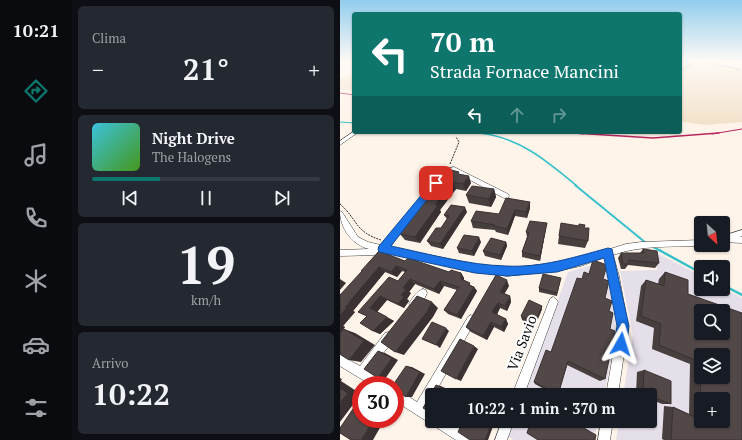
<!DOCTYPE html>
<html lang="it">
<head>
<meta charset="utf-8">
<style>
  :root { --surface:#171b24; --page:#242831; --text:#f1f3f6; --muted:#9ea1a6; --line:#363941; --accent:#0f766e }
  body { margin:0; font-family:"PT Serif",serif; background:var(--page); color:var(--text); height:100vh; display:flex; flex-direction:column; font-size:15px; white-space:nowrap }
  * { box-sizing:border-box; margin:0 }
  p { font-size:13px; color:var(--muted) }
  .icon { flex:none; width:22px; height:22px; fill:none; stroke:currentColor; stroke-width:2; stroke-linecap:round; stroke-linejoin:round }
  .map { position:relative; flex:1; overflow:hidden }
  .side { display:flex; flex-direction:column; gap:6px; padding:6px; background:#0d0f14; width:268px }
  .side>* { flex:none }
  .guide { position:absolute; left:12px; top:12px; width:330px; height:122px; border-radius:4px; box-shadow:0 1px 3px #0004; background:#0f766e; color:#fff; overflow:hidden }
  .needle { width:26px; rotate:153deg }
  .fabs { position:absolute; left:354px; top:216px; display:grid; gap:8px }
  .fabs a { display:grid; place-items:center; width:36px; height:36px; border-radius:4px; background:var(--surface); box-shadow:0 1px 3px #0004; font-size:20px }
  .speed { position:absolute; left:12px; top:376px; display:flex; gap:8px; font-size:20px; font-weight:700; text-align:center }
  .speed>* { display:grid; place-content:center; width:52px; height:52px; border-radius:50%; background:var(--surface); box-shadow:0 1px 3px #0004; line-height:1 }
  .speed .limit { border:6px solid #d22; background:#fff; color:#111 }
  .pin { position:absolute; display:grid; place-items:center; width:34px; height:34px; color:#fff; margin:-17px; border-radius:8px; box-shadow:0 2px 6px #0006 }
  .me { position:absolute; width:44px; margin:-22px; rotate:6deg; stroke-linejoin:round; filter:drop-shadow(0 0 3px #0008) }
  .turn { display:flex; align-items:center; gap:14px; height:84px; padding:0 12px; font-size:18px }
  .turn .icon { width:52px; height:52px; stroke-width:2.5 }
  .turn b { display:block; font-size:28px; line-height:34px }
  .lanes { display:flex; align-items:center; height:38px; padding:0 12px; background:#0003; justify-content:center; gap:20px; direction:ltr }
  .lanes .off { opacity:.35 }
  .big { font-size:30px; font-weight:700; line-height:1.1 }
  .side .widget { flex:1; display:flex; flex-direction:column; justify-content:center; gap:6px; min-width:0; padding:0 14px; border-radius:6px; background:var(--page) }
  .side .dial { align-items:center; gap:0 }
  .dial b { font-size:52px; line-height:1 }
  .song { display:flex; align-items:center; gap:12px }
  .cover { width:48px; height:48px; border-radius:6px; background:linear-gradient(135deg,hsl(190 70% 55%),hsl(100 70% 35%)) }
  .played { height:4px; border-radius:2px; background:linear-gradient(90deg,var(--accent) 30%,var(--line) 30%) }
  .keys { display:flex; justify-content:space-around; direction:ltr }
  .heat { display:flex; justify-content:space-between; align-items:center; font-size:22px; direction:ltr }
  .trip { position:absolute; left:85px; top:388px; width:232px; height:40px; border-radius:4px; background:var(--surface); box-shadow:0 1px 3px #0004; font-weight:700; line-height:40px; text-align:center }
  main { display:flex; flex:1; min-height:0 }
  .menu { display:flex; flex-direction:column; width:72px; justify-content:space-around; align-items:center; background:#090b0e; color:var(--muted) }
  .menu .icon { width:28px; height:28px }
  .menu .selected { color:var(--accent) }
  .menu b { font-size:18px; color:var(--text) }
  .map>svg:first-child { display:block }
  .industrial { fill:#e5dfea; fill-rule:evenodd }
  .farmland { fill:#f3e2cb }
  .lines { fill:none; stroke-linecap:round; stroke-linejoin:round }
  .stream-far3 { stroke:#39c0ca; stroke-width:1 }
  .stream-far2 { stroke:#39c0ca; stroke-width:1.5 }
  .stream-far1 { stroke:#39c0ca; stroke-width:2 }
  .stream { stroke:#39c0ca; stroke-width:2.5 }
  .minor-casing { stroke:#3e3e3e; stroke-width:1 }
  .path { stroke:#2d2d2d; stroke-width:1; stroke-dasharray:2 1; stroke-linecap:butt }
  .minor { fill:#fff; fill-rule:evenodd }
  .rail-far1 { stroke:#b7275e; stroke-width:1 }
  .rail { stroke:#b7275e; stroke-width:1.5 }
  .wall { fill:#473e3e }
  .shaded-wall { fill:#3a3232 }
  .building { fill:#534848; stroke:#3a3232; fill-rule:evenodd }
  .route { fill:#1a73e8; stroke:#114b97 }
  .labels { text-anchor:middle; stroke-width:4; stroke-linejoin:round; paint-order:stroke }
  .near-street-label { font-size:14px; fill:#0b0b0b; stroke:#fff }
</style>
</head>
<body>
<main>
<nav class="menu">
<b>10:21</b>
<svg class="icon selected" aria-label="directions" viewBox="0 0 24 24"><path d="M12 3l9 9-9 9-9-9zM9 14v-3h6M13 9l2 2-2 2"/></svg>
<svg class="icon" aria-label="music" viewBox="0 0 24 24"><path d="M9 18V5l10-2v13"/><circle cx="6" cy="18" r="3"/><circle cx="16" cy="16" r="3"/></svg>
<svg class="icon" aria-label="phone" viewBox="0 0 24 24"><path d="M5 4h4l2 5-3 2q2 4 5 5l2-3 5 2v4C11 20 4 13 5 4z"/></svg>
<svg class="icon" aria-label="climate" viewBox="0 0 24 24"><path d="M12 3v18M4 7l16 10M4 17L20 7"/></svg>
<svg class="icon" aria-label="car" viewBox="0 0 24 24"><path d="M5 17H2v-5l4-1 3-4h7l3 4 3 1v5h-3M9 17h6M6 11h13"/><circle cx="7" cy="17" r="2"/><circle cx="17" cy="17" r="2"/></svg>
<svg class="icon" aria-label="filters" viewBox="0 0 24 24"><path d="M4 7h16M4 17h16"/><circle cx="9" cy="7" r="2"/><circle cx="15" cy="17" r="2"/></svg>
</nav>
<section class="side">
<div class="widget"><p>Clima</p>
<div class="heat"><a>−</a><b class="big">21°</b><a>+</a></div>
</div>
<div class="widget">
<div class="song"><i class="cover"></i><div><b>Night Drive</b><p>The Halogens</p></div></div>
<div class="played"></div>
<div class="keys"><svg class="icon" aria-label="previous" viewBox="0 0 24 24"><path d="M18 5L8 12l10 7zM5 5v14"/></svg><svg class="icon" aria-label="pause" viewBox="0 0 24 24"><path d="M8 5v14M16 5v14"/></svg><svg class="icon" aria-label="next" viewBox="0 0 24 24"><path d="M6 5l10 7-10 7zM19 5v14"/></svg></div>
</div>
<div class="widget dial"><b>19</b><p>km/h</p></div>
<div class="widget"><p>Arrivo</p><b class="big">10:22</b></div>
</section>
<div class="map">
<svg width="402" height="440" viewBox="0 0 402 440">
  <rect width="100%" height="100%" fill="#fff4ea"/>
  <path class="industrial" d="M315,252L361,276V289L383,288L402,298V440H276L279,421H310V395H283L293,335L280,271L317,270ZM361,311H383V333H361ZM361,355H383V377H361ZM361,399H383V421H361Z
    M258,263L266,270L277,332L264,395H183L228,272Z
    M174,421H258L254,440H174L168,437Z"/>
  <path class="farmland" d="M340,61H361L402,71V122L365,125L344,122L340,119Z
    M14,74V90H0V79Z"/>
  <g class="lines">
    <path class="stream-far3" d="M0,122L14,123
      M126,132L150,134"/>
    <path class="stream-far2" d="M139,133C179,137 207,161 237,186"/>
    <path class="stream-far1" d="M235,185L306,243
      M311,246L321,251"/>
    <path class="stream" d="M319,250L361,273
      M383,285L402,295"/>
    <g class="minor-casing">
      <path id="minor" d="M13,132L17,133L0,145V141Z
        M114,167L168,194L169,196L168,198H164L113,171L107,172L50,247L135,264L167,268L217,263L241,258L286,244L301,242L361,240V245H364L361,246C331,247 301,245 273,255L279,276L288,326L278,395H266L278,326L271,276L265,257L241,266L217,271L167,276L135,272L44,252L39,255L0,256V250L29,249C12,245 0,228 0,211L2,212L18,237L28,242L41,245L48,239L103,170Z
        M402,230V236L400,237H402V243L383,242V236Z
        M83,289L86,290L87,293C85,299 80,306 74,309L71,307L69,304C72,298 77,291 83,289Z
        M213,297L216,299L218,302L184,395H172L210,299Z
        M131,315L134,317L136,320L134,323L94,395H92V399L87,408L92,411V421H108L131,436L133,440H116L55,401V388L77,402L128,317Z
        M49,332L53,333L54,337L53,341L29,371L45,381L47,385H31L0,366V355L20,366L45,333Z
        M162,421H174L167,440H155Z
        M261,421H273L270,440H258Z"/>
    </g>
    <path class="path" d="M364,61L402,70
      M340,71L357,61
      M110,164L119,142L116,137
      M0,204C18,220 15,232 41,240"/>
    <use href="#minor" class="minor"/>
    <path class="rail-far1" d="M0,93L14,95
      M224,132L243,134
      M372,134L402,129"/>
    <path class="rail" d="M234,133L313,138L379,133"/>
  </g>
  <path class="wall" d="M120,174L131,183L126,191L116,189L100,210L101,212L80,243L65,240L60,234L104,181L102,175Z
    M154,189L156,197L151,207L129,203L126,195Z
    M190,202V208L187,218L175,216L168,235L156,232L155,230L133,228L131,221L159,214Z
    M127,212L103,249L91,246L87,241L101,228L107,219L104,215Z
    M207,223L206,228L200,261L182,257V252L187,237L186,232Z
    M239,226L244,228L248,241L245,248L218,244L219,236Z
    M141,242L134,256L119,253L117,248Z
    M166,242L167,246L161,260L145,256L143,251Z
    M303,249L319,263L315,268L288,265L285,269H281L278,258L281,253H300Z
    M253,260L263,279L265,298L269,311L270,329L265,379L260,381L227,365L218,395H215L195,384L194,382L211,352L242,279L249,274Z
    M65,261L109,272L121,273L124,278V280L132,286L134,287L137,291L121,319L108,314L104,310L117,290L104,286L99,294L75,284L69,292L71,293L67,299L69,301L64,308L47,300L37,312L54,321L40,334L33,331L27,316L18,312L58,281L65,272L62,271L57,277L45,272L13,311L15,312L3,326L5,327L0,333L22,272L21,271Z
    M325,272L348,294L402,440H324L322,439L324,406L333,407L349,414L350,364L312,349L314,328L296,321L301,286L306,280L318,284L319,279Z
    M220,282L217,296L199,292V288Z
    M169,286L164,294L170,296L171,302L167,311L160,308L157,315L166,319L168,324L164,332L154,327L147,340L131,332L126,327Z
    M202,309L195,326L182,320L181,316Z
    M304,370L331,404H322L310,399V395H300L296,393L297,372Z"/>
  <path class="shaded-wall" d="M129,176L131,183L126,191L123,184Z
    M113,182L116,189L100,210L101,212L80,243L75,237L95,205Z
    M154,189L156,197L151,207L149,199Z
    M190,202V208L187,218L186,212Z
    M125,207L127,212L103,249L100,244Z
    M175,210V216L168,235L167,229Z
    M207,223L206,228L200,261V256Z
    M139,237L141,242L134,256L132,251Z
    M166,242L167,246L161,260L160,255Z
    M56,266L62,271L57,277L51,272Z
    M39,267L45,272L13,311L15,312L3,326L5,327L0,333V315L5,307Z
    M121,273L124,278V284L121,279Z
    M0,279L6,283L0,290Z
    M70,279L75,284L69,292L71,293L67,299L69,301L64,308L58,304L63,288Z
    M167,280L169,286L162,298L160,292Z
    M100,281L104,286L99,294L94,289Z
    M134,287L137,291L121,319L117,315Z
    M40,296L47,300L37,312L30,308Z
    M170,296L171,302L167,311L165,306Z
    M92,302L98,308L93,317L64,355L55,352Z
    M158,303L160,308L155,317L152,312Z
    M202,306V309L195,326V323Z
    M47,317L54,321L40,334L33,331Z
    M166,319L168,324L164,332L161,327Z
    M151,322L154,327L147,340L143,336Z
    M106,328L109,331L100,348L96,345Z
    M4,329L15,333L35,345L21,362L9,360Z
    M134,346L138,349L121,381L116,379Z
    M38,351L45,353L58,360L45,379L38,378Z
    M66,366L72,367L85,374L72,397H66Z
    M0,378L2,379L1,381L21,394L0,422Z
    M96,385L101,386L119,395H115Z
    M34,419H45L33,440H21Z
    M152,421H155L148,440H145Z"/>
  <path class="building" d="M107,169L119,172L118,174L129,176L123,184L113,182L95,205H98L75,237L60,234L87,195L95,186L99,187L107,176L102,175Z
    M132,186L154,189L149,199L126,195Z
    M166,198L190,202L186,212L175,210L167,229L154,226L155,225L131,221L136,211L159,214Z
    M111,205L125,207L100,244L87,241L96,228H101L109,216L104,215Z
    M190,221L207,223L200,256L182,252L189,233L186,232Z
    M221,223L239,226V224L245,225L244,228H249L248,241L219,236Z
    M124,235L139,237L132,251L117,248Z
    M151,238L166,242L160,255L143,251Z
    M303,249L317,251L319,263L289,260L288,264H283L281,253H304Z
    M39,251L65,261L68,258L109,272L111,270L121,273V279L130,283L128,285L134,287L117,315L104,310L119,287L100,281L94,289L70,279L63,288L66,289L61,295L64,297L58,304L40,296L30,308L47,317L33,331L20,323L27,316L18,312L49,277L58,281L67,270L56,266L51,272L39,267L5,307L7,308L0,315V295L22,271H21Z
    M253,260L267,265L263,279L269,281L265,298L272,301L269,311L273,313L270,329L275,331L265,379L228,361L218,395L194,382L206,350L211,352L237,278L242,279L244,272L249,274Z
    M325,272L348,280V294L402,313V440H331L333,407L361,420L360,362L319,345L321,324L301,316L306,280L324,286ZM361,311H383V333H361ZM361,355H383V377H361ZM361,399H383V421H361Z
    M203,274L221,278L217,293L199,288Z
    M156,275L167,280L160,292L170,296L165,306L158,303L152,312L166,319L161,327L151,322L143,336L126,327Z
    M77,296L92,302L87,312L55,352L41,342Z
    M189,300L202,306L195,323L181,316Z
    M92,322L106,328L96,345L82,339Z
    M4,329L24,341L9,360L0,354V333Z
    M120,339L134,346L116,379L101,371Z
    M38,351L52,358L38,378L24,369Z
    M66,366L80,372L66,397L55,390V385H53Z
    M304,370L331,381V404L310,396V395L303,393Z
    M96,385L115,395H92V413L83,408Z
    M0,388L8,393L0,403Z
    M17,403L21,405V419H34L21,440H11L0,433V428Z
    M123,421H152L145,440H130L118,432Z
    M191,421H232L256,435L255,440H198L187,433Z"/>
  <linearGradient id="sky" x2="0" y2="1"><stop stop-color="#91cded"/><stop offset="0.5" stop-color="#fffaf6"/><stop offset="1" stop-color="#fffaf6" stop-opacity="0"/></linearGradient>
  <rect width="402" height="123" fill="url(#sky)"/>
  <path class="route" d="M96,180L100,183L99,184L51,246C89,254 128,265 166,266C201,268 235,257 268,248L272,249L289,326L286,349L281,351L276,349L274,344L277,326L264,258L217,272L167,276L135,273L39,252L38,249L39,246L93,181Z"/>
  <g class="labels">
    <g class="near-street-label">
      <text transform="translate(182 343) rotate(-69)" y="5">Via Savio</text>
    </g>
  </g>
</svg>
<div class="fabs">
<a><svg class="needle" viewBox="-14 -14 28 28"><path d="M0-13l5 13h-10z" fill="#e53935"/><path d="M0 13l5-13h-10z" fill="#9ea1a6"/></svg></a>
<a><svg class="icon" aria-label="sound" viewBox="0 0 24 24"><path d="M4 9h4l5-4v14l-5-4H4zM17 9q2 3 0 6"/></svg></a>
<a><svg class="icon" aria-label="search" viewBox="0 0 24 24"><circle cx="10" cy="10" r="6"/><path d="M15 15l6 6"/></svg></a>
<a><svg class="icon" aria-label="layers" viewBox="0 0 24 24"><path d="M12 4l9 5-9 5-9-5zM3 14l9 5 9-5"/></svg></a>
<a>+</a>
</div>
<div class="speed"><div class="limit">30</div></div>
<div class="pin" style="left:96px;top:183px;background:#d93025"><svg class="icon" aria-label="arrive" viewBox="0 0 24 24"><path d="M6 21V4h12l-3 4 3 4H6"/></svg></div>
<svg class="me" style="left:281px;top:344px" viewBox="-20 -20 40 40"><path d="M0-17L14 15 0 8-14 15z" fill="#1a73e8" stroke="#fff" stroke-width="4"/></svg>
<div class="trip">10:22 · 1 min · 370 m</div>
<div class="guide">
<div class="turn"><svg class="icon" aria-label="left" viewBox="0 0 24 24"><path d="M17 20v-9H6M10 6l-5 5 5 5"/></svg><div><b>70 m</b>Strada Fornace Mancini</div></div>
<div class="lanes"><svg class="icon" aria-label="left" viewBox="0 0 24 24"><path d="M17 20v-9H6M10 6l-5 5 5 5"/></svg><svg class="icon off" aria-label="ahead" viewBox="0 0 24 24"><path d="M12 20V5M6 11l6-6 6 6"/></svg><svg class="icon off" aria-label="right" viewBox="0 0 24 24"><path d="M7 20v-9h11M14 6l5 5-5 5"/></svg></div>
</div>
</div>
</main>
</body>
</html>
